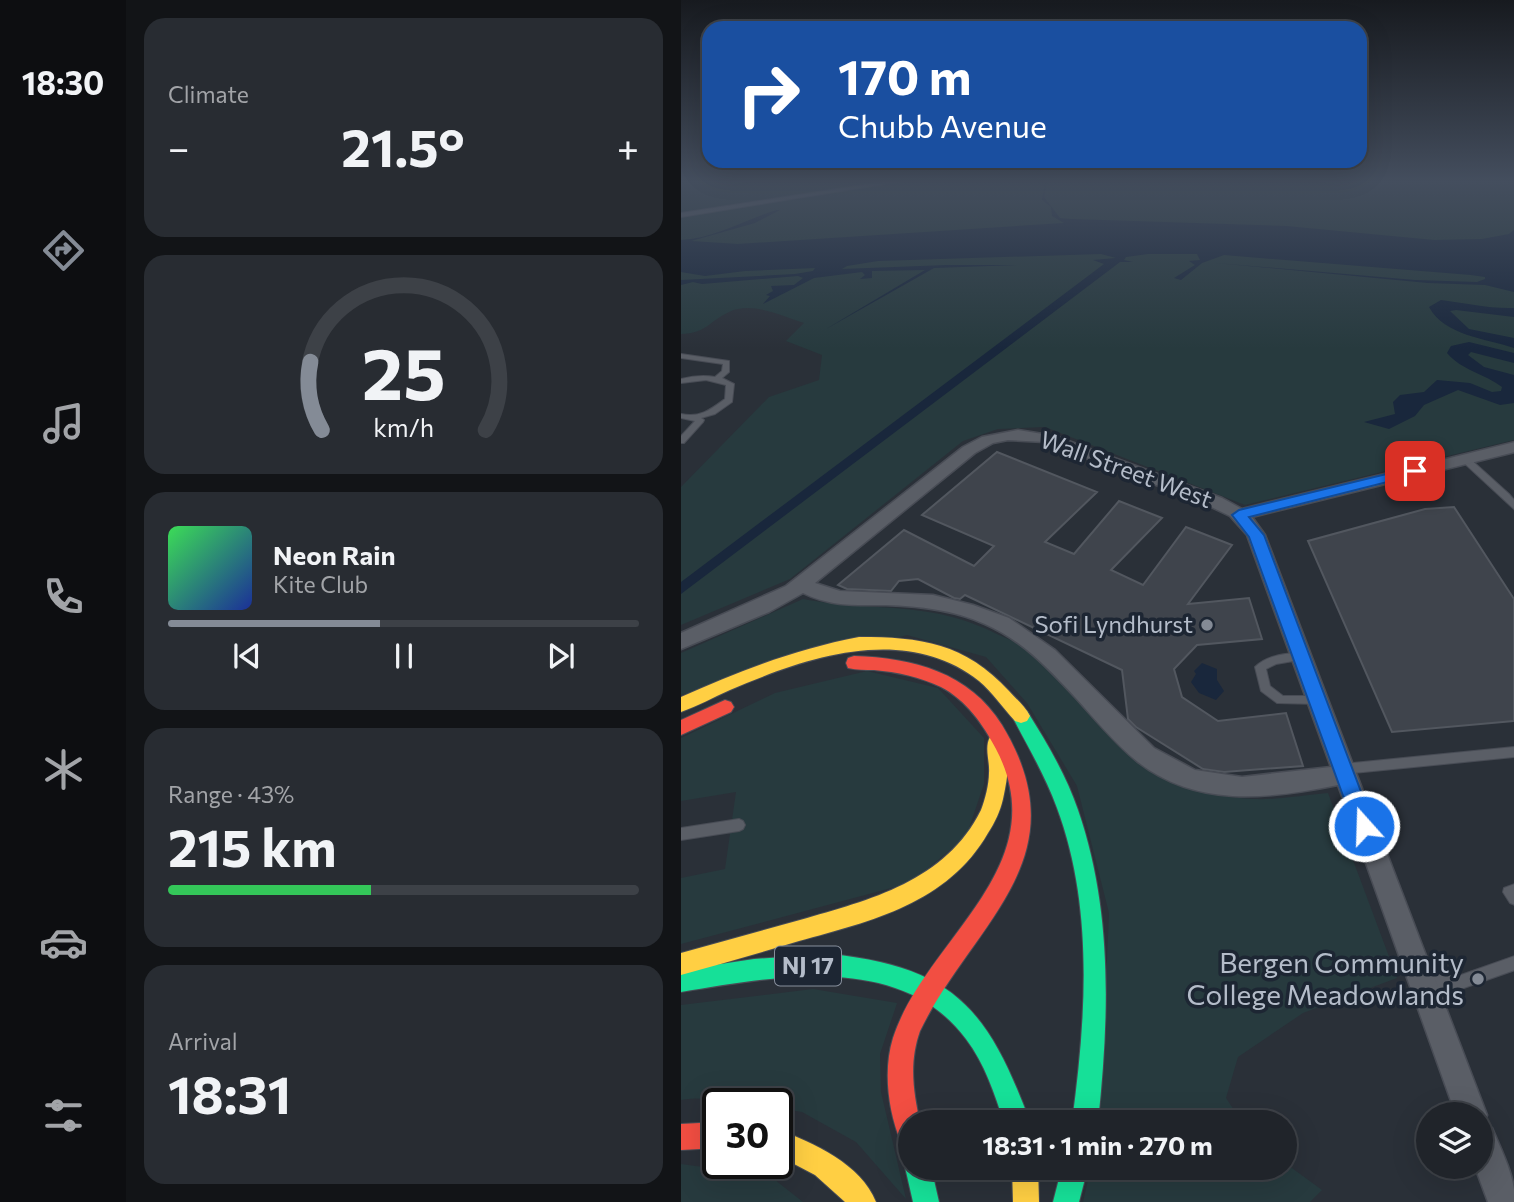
<!DOCTYPE html>
<html lang="en">
<head>
<meta charset="utf-8">
<style>
  :root { --surface:#20242a; --page:#282c32; --text:#f1f3f6; --muted:#a2a4a8; --line:#3d4147; --accent:#848b96 }
  body { margin:0; font-family:Commissioner,sans-serif; background:var(--page); color:var(--text); height:100vh; display:flex; flex-direction:column; font-size:26px; white-space:nowrap }
  * { box-sizing:border-box; margin:0 }
  p { font-size:23px; color:var(--muted) }
  .icon { flex:none; width:38px; height:38px; fill:none; stroke:currentColor; stroke-width:2; stroke-linecap:round; stroke-linejoin:round }
  .map { position:relative; flex:1; overflow:hidden }
  .sheet { display:flex; flex-direction:column; gap:18px; padding:18px; background:#121417; width:555px }
  .sheet>* { flex:none }
  .top-card { position:absolute; left:21px; top:21px; width:665px; height:147px; border-radius:21px; box-shadow:0 7px 28px #0002,0 0 0 2px var(--line); background:#1a4fa0; color:#fff; overflow:hidden }
  .buttons { position:absolute; left:735px; top:1102px; display:grid; gap:14px }
  .buttons a { display:grid; place-items:center; width:77px; height:77px; border-radius:50%; background:var(--surface); box-shadow:0 7px 28px #0002,0 0 0 2px var(--line); font-size:35px }
  .speed { position:absolute; left:21px; top:1088px; display:flex; gap:14px; font-size:35px; font-weight:700; text-align:center }
  .speed>* { display:grid; place-content:center; width:91px; height:91px; border-radius:50%; background:var(--surface); box-shadow:0 7px 28px #0002,0 0 0 2px var(--line); line-height:1 }
  .speed .limit { border:4px solid #111; border-radius:10px; background:#fff; color:#111 }
  .pin { position:absolute; display:grid; place-items:center; width:60px; height:60px; color:#fff; margin:-30px; border-radius:14px; box-shadow:0 4px 10px #0006 }
  .me { position:absolute; width:77px; margin:-38px; rotate:340deg; stroke-linejoin:round; filter:drop-shadow(0 0 5px #0008) }
  .turn { display:flex; align-items:center; gap:24px; height:147px; padding:0 21px; font-size:32px }
  .turn .icon { width:91px; height:91px; stroke-width:2.5 }
  .turn b { display:block; font-size:49px; line-height:60px }
  .big { font-size:52px; font-weight:700; line-height:1.1 }
  .sheet .card { flex:1; display:flex; flex-direction:column; justify-content:center; gap:10px; min-width:0; padding:0 24px; border-radius:21px; background:var(--page) }
  .sheet .dial { align-items:center; gap:0 }
  .dial svg { height:182px; overflow:visible; fill:none; stroke:var(--line); stroke-width:7; stroke-linecap:round; text-anchor:middle }
  .dial text { fill:var(--text); stroke:none }
  .song { display:flex; align-items:center; gap:21px }
  .cover { width:84px; height:84px; border-radius:10px; background:linear-gradient(135deg,hsl(130 70% 55%),hsl(230 70% 35%)) }
  .played { height:7px; border-radius:4px; background:linear-gradient(90deg,var(--accent) 45%,var(--line) 45%) }
  .keys { display:flex; justify-content:space-around; direction:ltr }
  .heat { display:flex; justify-content:space-between; align-items:center; font-size:38px; direction:ltr }
  .charge { height:10px; border-radius:5px; background:linear-gradient(90deg,#34c759 43%,var(--line) 0) }
  .trip { position:absolute; left:217px; top:1110px; width:399px; height:70px; border-radius:35px; background:var(--surface); box-shadow:0 7px 28px #0002,0 0 0 2px var(--line); font-weight:700; line-height:70px; text-align:center }
  main { display:flex; flex:1; min-height:0 }
  .tabs { display:flex; flex-direction:column; width:126px; justify-content:space-around; align-items:center; background:#0d0e11; color:var(--muted) }
  .tabs .icon { width:49px; height:49px }
  .tabs .active { color:var(--accent) }
  .tabs b { font-size:32px; color:var(--text) }
  .map>svg:first-child { display:block }
  .green { fill:#273a3e }
  .water { fill:#19273c }
  .building { fill:#3f444c; stroke:#52575f; stroke-width:2 }
  .lines { fill:none; stroke-linecap:round; stroke-linejoin:round }
  .lane-casing { stroke:#484c55; stroke-width:2 }
  .street-casing { stroke:#484c55; stroke-width:3 }
  .fast-casing { stroke:#484c55; stroke-width:2 }
  .slow-casing { stroke:#484c55; stroke-width:2 }
  .jam-casing { stroke:#484c55; stroke-width:2 }
  .lane { fill:#5a5e66; fill-rule:evenodd }
  .street { fill:#5a5e66; fill-rule:evenodd }
  .fast { fill:#16e098; fill-rule:evenodd }
  .slow { fill:#ffcf43; fill-rule:evenodd }
  .jam { fill:#f24e42; fill-rule:evenodd }
  .route { fill:#1a73e8; stroke:#114b97; stroke-width:2 }
  .poi-dot { fill:#848b96; stroke:#1d2633; stroke-width:2.5 }
  .labels { text-anchor:middle; stroke-width:7; stroke-linejoin:round; paint-order:stroke }
  .shield { fill:#1d2633; stroke:#878f9c; stroke-width:2 }
  .shield-label { font-size:23px; font-weight:bold; fill:#b4bcc9 }
  .street-label { font-size:24px; fill:#b4bcc9; stroke:#1d2633 }
  .poi-label { font-size:24px; fill:#b4bcc9; stroke:#1d2633; text-anchor:end }
  .near-poi-label { font-size:28px; fill:#b4bcc9; stroke:#1d2633; text-anchor:end }
</style>
</head>
<body>
<main>
<nav class="tabs">
<b>18:30</b>
<svg class="icon active" aria-label="directions" viewBox="0 0 24 24"><path d="M12 3l9 9-9 9-9-9zM9 14v-3h6M13 9l2 2-2 2"/></svg>
<svg class="icon" aria-label="music" viewBox="0 0 24 24"><path d="M9 18V5l10-2v13"/><circle cx="6" cy="18" r="3"/><circle cx="16" cy="16" r="3"/></svg>
<svg class="icon" aria-label="phone" viewBox="0 0 24 24"><path d="M5 4h4l2 5-3 2q2 4 5 5l2-3 5 2v4C11 20 4 13 5 4z"/></svg>
<svg class="icon" aria-label="climate" viewBox="0 0 24 24"><path d="M12 3v18M4 7l16 10M4 17L20 7"/></svg>
<svg class="icon" aria-label="car" viewBox="0 0 24 24"><path d="M5 17H2v-5l4-1 3-4h7l3 4 3 1v5h-3M9 17h6M6 11h13"/><circle cx="7" cy="17" r="2"/><circle cx="17" cy="17" r="2"/></svg>
<svg class="icon" aria-label="filters" viewBox="0 0 24 24"><path d="M4 7h16M4 17h16"/><circle cx="9" cy="7" r="2"/><circle cx="15" cy="17" r="2"/></svg>
</nav>
<section class="sheet">
<div class="card"><p>Climate</p>
<div class="heat"><a>−</a><b class="big">21.5°</b><a>+</a></div>
</div>
<div class="card dial"><svg viewBox="0 0 100 80">
<path d="M14 69A42 42 0 1 1 86 69"/>
<path d="M14 69A42 42 0 0 1 9 39" stroke="#848b96"/>
<text x="50" y="56" font-size="32" font-weight="700">25</text>
<text x="50" y="72" font-size="11">km/h</text>
</svg></div>
<div class="card">
<div class="song"><i class="cover"></i><div><b>Neon Rain</b><p>Kite Club</p></div></div>
<div class="played"></div>
<div class="keys"><svg class="icon" aria-label="previous" viewBox="0 0 24 24"><path d="M18 5L8 12l10 7zM5 5v14"/></svg><svg class="icon" aria-label="pause" viewBox="0 0 24 24"><path d="M8 5v14M16 5v14"/></svg><svg class="icon" aria-label="next" viewBox="0 0 24 24"><path d="M6 5l10 7-10 7zM19 5v14"/></svg></div>
</div>
<div class="card"><p>Range · 43%</p><b class="big">215 km</b><div class="charge"></div></div>
<div class="card"><p>Arrival</p><b class="big">18:31</b></div>
</section>
<div class="map">
<svg width="834" height="1202" viewBox="0 0 834 1202">
  <rect width="100%" height="100%" fill="#2a3038"/>
  <path class="green" d="M0,180H833V440L564,505L364,427L317,429L282,441L109,579L0,625V487L88,397L138,380L141,355L105,341L123,323C101,316 71,301 48,312C27,322 26,333 0,334Z
    M122,599C195,613 248,599 318,635C327,639 338,643 347,649C367,664 391,695 409,714C459,766 498,796 573,799C597,800 622,795 647,793L716,978L622,1013L557,1057L545,1098L561,1122H419L428,913L396,786L346,703L305,657L226,635L0,695V653Z
    M186,671L257,688L303,738V784L285,837L229,883L0,944V878L44,869L55,792L0,801V738L94,693Z
    M132,989L216,1003L199,1054L200,1092L225,1199L175,1142L121,1112L96,1108V1104C64,1104 31,1095 0,1100V1005Z
    M604,1163L641,1190L629,1202H402L410,1167H604Z
    M0,1164L89,1176L122,1202H0Z"/>
  <path class="water" d="M362,180L366,181L363,197L379,218L390,219L605,226L753,240L801,239L828,234L833,230V292L804,285L747,283L535,263L734,280L796,282L804,279V277L790,275L543,255L521,263L500,280L493,278L514,265L508,261L519,260L516,254H467L445,257L443,260L452,262H439L0,594V582L423,264L412,260L435,258L420,254L197,261L166,266L161,269L266,265H337L253,268L145,329L244,270L191,271V278L179,279L184,275L181,272L133,278L82,304L89,296L85,295L92,291L90,286L113,285L122,278L117,276L21,284L12,282L0,285V280L114,274L132,271L134,268L64,271L24,276L0,272V240C33,239 65,219 96,210H99L74,223L10,241L57,244L383,223L371,216L370,207L361,200L364,182Z
    M760,300C785,303 808,309 833,308V317L775,310L769,311L788,329L833,338V348C804,338 764,336 748,307Z
    M788,342L833,353V363L790,352L787,355L803,367L833,375V403L819,405L777,390L743,405L734,416L708,429L683,422L714,414L712,402L719,395L743,392L756,380L789,383L811,392L820,391L821,387C804,374 780,370 766,353L770,346Z
    M521,663L536,669V680L543,691L535,700L518,693L510,682L515,674L513,671Z"/>
  <path class="building" d="M316,452L416,492L364,542L393,554L438,501L481,518L430,570L462,585L505,527L551,545L507,604L568,598L581,639L516,645L493,669L501,697L537,721L605,713L622,766L543,772L522,769L455,727L447,719L441,670L284,595L279,599L273,598L237,579L218,581L210,591L166,589L157,585L223,530L293,566L313,546L241,515Z
    M773,507L833,599V721L711,732L627,541L744,509Z"/>
  <g class="lines">
    <g class="lane-casing">
      <path id="lane" d="M215,180H228L0,217V213Z
        M0,354L48,361V372L41,378L53,384L51,402L34,414L20,418L23,420L22,422L3,443H0V436L14,421L0,418V414C19,418 29,410 44,399L45,385L25,380L0,383V379C12,376 22,375 34,377L41,371L42,364L0,358Z
        M781,457H787L828,494L834,501V510L781,461Z
        M620,652L624,653L625,656L624,659L595,664L585,669L589,686L602,696H637L641,697L642,700L641,703L637,704L596,703L580,691L574,667C586,655 604,654 620,652Z
        M834,747V757L662,774L658,773L656,769L658,765L662,764Z
        M58,819L62,821L64,825L62,829L58,831L0,840V828Z
        M834,884V905L829,903L822,892L823,888Z
        M834,956V970L780,989H742L737,987L735,982L737,977L742,975H780Z"/>
    </g>
    <g class="street-casing">
      <path id="street" d="M337,430L374,436L541,498L561,509L834,442V452L571,517L584,535L806,1115L803,1124L811,1128C821,1152 834,1176 834,1202H807L794,1167H800V1115H775L657,785C587,799 517,808 457,762C434,744 414,719 394,697C367,668 341,640 304,624C273,610 239,606 205,605C175,605 150,607 122,593L88,612L0,649V633L105,586L282,447L301,437ZM327,440L364,442L522,503L549,516L566,535L650,767L561,777L514,770L473,748L374,650L328,618L292,605L252,595L159,591L134,583L294,453L312,443Z"/>
    </g>
    <g class="fast-casing">
      <path id="fast" d="M340,709L346,711C366,743 385,775 397,810C432,911 428,1018 417,1122H391C405,1019 413,907 376,808C364,775 347,747 331,716L334,711Z
        M149,954C273,967 307,1009 349,1122H323C313,1093 304,1064 285,1039C220,951 92,977 0,992V970L73,959Z
        M229,1157V1167H250L258,1202H232L224,1167Z
        M381,1167H407L398,1202H372Z"/>
    </g>
    <g class="slow-casing">
      <path id="slow" d="M178,637C240,637 284,643 328,691C335,699 344,706 349,716L346,721L340,723L334,721C322,708 311,692 298,681C224,623 126,657 49,690C33,697 17,706 0,712V697C58,671 115,649 178,637Z
        M315,734L321,737C331,756 326,780 322,799C319,812 314,822 307,833C267,903 191,921 118,941C79,953 39,964 0,975V953C40,942 79,931 119,920C189,900 265,881 300,810C304,800 308,784 308,773C309,761 303,748 309,737Z
        M96,1129C133,1143 180,1164 195,1202H164L134,1175L96,1155Z
        M331,1167H357L358,1202H332Z"/>
    </g>
    <g class="jam-casing">
      <path id="jam" d="M173,656C232,658 288,672 321,725C402,859 292,922 239,1031C228,1062 232,1091 239,1122H229V1146L220,1142C207,1111 202,1070 212,1038C244,939 377,867 315,749C302,724 285,700 260,687C239,677 216,672 193,670C184,670 176,670 167,668L165,663L167,658Z
        M44,700L50,702L53,707L50,712L0,735V720Z
        M37,1122V1148L0,1150V1124Z"/>
    </g>
    <use href="#lane" class="lane"/>
    <use href="#street" class="street"/>
    <use href="#fast" class="fast"/>
    <use href="#slow" class="slow"/>
    <use href="#jam" class="jam"/>
  </g>
  <linearGradient id="sky" x2="0" y2="1"><stop stop-color="#171a1f"/><stop offset="0.52" stop-color="#444e5e"/><stop offset="1" stop-color="#444e5e" stop-opacity="0"/></linearGradient>
  <rect width="834" height="349" fill="url(#sky)"/>
  <path class="route" d="M734,467L738,469V474L568,517L583,535L693,826L690,832L683,835L676,832L673,826L568,537L551,515L558,510Z"/>
  <g class="poi-dot">
    <circle cx="526" cy="625" r="7"/>
    <circle cx="797" cy="979" r="7"/>
  </g>
  <g class="labels">
    <rect class="shield" x="94" y="946.5" width="66" height="39" rx="5"/>
    <g class="shield-label">
      <text x="127" y="974">NJ 17</text>
    </g>
    <g class="street-label">
      <text transform="translate(445 470) rotate(20)" y="8">Wall Street West</text>
    </g>
    <g class="poi-label">
      <text x="512" y="633">Sofi Lyndhurst</text>
    </g>
    <g class="near-poi-label">
      <text x="783" y="973">Bergen Community<tspan x="783" dy="32">College Meadowlands</tspan></text>
    </g>
  </g>
</svg>
<div class="buttons">
<a><svg class="icon" aria-label="layers" viewBox="0 0 24 24"><path d="M12 4l9 5-9 5-9-5zM3 14l9 5 9-5"/></svg></a>
</div>
<div class="speed"><div class="limit">30</div></div>
<div class="pin" style="left:734px;top:471px;background:#d93025"><svg class="icon" aria-label="arrive" viewBox="0 0 24 24"><path d="M6 21V4h12l-3 4 3 4H6"/></svg></div>
<svg class="me" style="left:683px;top:826px" viewBox="-20 -20 40 40"><circle r="17" fill="#1a73e8" stroke="#fff" stroke-width="3"/><path d="M0-11L8 9 0 5-8 9z" fill="#fff"/></svg>
<div class="trip">18:31 · 1 min · 270 m</div>
<div class="top-card">
<div class="turn"><svg class="icon" aria-label="right" viewBox="0 0 24 24"><path d="M7 20v-9h11M14 6l5 5-5 5"/></svg><div><b>170 m</b>Chubb Avenue</div></div>
</div>
</div>
</main>
</body>
</html>
